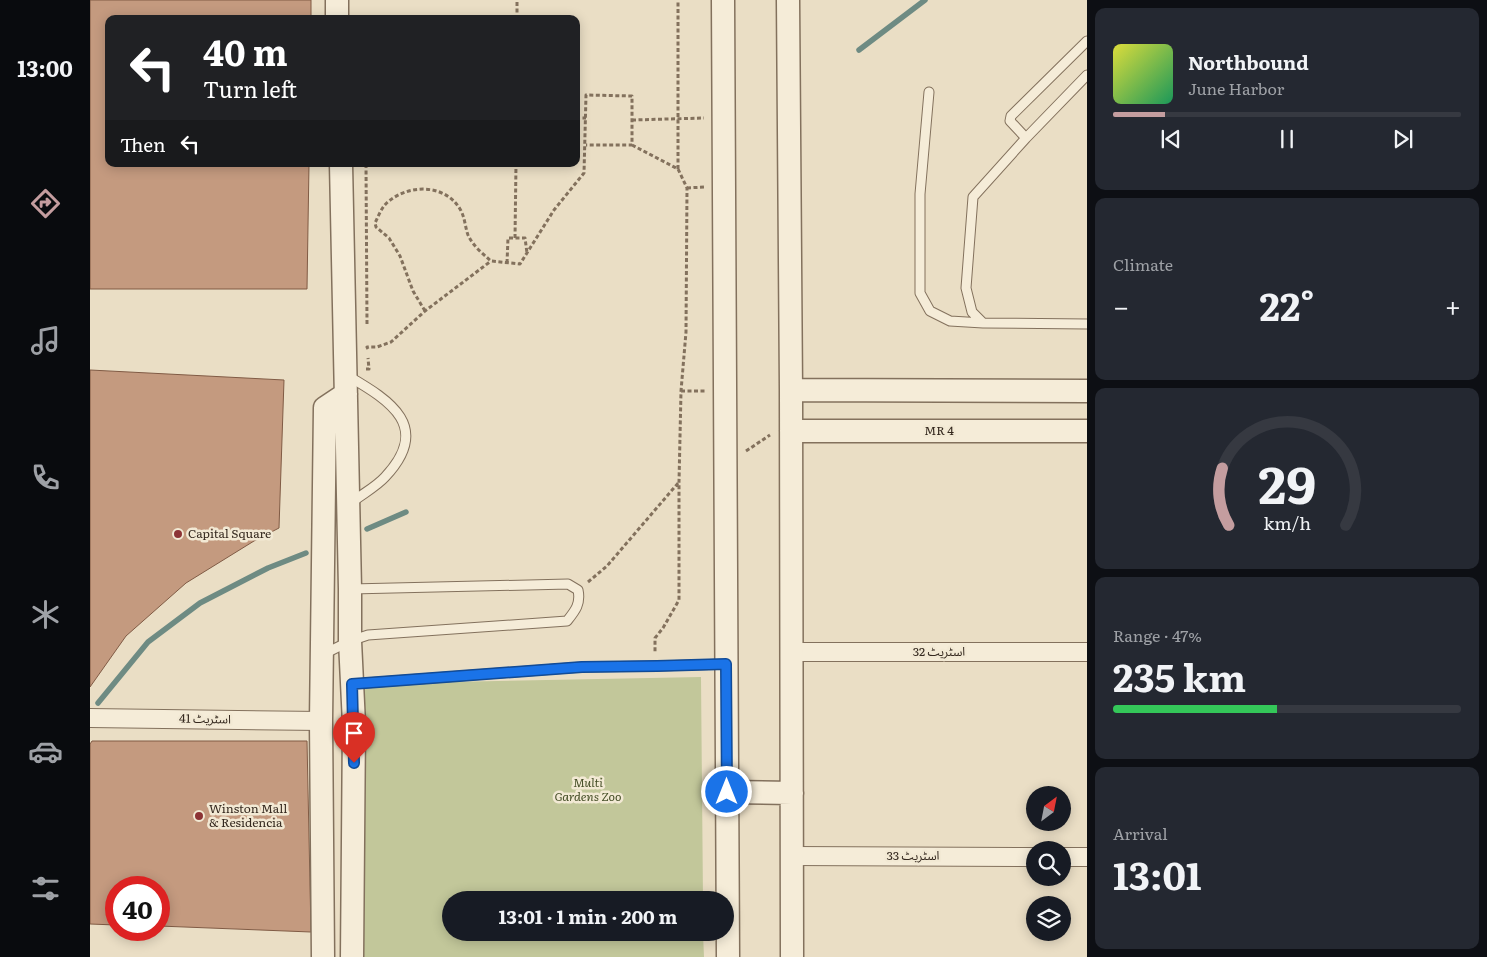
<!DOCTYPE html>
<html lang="en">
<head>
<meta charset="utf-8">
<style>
  :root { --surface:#171b24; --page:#242831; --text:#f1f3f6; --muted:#9ea1a6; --line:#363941; --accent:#c49d9f }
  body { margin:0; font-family:Literata,"Noto Sans Arabic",serif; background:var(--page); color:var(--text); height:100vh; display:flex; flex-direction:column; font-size:19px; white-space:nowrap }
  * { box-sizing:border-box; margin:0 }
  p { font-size:16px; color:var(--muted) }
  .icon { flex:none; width:28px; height:28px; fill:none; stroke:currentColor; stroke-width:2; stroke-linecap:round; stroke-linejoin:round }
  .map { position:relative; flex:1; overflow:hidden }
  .sheet { display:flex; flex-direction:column; gap:8px; padding:8px; background:#0d0f14; width:400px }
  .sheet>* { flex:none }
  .hud { position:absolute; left:15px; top:15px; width:475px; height:152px; border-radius:10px; box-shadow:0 2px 12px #0003; background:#202124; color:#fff; overflow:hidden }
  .needle { width:32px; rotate:32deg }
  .controls { position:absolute; left:936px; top:786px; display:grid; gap:10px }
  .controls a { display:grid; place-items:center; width:45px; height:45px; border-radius:50%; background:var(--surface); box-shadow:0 2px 12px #0003; font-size:25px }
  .speed { position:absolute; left:15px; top:876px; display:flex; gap:10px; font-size:25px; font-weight:700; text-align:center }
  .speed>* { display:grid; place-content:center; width:65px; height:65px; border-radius:50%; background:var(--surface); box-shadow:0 2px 12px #0003; line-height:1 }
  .speed .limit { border:8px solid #d22; background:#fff; color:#111 }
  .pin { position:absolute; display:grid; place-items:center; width:42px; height:42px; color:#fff; margin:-51px -21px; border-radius:50% 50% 50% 0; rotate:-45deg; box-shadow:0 0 5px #0007 }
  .pin .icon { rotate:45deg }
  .me { position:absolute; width:55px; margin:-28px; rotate:0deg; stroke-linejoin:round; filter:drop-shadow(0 0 4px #0008) }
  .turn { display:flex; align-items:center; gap:18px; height:105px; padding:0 15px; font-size:22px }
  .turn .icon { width:65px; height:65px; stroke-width:2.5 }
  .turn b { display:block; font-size:35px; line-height:42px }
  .then { display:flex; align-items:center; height:48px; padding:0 15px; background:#0003; gap:10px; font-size:19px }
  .big { font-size:38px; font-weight:700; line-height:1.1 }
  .sheet .widget { flex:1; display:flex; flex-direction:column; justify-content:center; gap:8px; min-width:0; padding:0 18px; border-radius:10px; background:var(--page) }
  .sheet .dial { align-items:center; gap:0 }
  .dial svg { height:130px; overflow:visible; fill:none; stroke:var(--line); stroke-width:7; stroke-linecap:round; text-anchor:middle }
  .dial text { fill:var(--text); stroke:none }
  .song { display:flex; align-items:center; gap:15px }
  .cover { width:60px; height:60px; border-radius:8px; background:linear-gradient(135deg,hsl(60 70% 55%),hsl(150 70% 35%)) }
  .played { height:5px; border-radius:2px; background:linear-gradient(90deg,var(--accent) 15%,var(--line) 15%) }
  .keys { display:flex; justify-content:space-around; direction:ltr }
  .heat { display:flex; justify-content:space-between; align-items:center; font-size:28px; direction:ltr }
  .charge { height:8px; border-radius:4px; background:linear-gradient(90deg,#34c759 47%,var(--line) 0) }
  .trip { position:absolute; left:352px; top:891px; width:292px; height:50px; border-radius:25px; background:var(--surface); box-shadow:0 2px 12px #0003; font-weight:700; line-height:50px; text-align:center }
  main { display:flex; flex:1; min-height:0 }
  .dock { display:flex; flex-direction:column; width:90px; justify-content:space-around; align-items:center; background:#090b0e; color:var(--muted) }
  .dock .icon { width:35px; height:35px }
  .dock .current { color:var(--accent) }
  .dock b { font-size:22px; color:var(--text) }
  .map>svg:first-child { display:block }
  .green { fill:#c2c79a }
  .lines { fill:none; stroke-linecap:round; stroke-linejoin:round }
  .stream { stroke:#6e8b83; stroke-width:5.5 }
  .building { fill:#c49a7f; stroke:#805b45 }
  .service-casing { stroke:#83715d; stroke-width:11 }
  .minor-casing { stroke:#83715d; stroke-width:20 }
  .tertiary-casing { stroke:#83715d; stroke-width:25 }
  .path { stroke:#83715d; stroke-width:3; stroke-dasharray:4 2.5; stroke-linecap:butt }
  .service { stroke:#f5ecd8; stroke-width:9 }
  .minor { stroke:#f5ecd8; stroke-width:18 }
  .tertiary { stroke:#f5ecd8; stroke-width:22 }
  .route-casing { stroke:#114b97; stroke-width:12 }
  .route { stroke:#1a73e8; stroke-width:9 }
  .poi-dot { fill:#8c3335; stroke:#f2e9d4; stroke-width:2 }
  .labels { text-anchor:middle; stroke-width:5; stroke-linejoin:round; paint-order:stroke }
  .street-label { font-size:12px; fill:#35291f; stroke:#f2e9d4 }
  .poi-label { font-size:12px; fill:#35291f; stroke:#f2e9d4; text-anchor:start }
  .park-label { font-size:12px; font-style:italic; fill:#464f28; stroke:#f2e9d4 }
</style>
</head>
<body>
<main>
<nav class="dock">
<b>13:00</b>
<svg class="icon current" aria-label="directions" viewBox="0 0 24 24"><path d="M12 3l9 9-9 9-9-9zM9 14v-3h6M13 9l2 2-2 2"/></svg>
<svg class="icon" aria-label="music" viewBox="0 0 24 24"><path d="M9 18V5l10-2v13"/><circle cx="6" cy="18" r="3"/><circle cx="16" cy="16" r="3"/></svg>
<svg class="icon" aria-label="phone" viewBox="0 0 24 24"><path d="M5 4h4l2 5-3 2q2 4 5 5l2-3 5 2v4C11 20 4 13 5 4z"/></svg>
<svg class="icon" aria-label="climate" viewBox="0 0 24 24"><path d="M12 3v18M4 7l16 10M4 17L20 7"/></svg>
<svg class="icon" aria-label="car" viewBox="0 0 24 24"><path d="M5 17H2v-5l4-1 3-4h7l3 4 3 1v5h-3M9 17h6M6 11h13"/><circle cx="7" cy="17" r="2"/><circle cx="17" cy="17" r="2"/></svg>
<svg class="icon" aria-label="filters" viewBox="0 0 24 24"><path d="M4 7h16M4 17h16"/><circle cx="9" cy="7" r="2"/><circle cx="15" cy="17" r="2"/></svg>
</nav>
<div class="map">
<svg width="997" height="957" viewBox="0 0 997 957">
  <rect width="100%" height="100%" fill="#eadec5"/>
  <path class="green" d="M611,677L613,900H361V932L613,933L614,957H261L262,684Z"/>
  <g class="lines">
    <path class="stream" d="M769,50L835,0
      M277,529L316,512
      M8,703L58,642L110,603L178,568L216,553"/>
  </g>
  <path class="building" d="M0,0H221V19H19V164H219L217,289H0Z
    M0,370L194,380L189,528L164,541L96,583L36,636L0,687Z
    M2,741H217L221,932L69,926V888H26V925L0,924V744Z"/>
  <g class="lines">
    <g class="service-casing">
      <path id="service" d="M997,75L936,138L883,197L876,288L882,312L893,323L997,324
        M839,92L830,194V293L840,311L860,321L893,323
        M936,138L920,121L921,116L997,41
        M258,376C301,401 342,427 295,477C286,487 272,494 261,503
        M234,654L260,641L278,635L477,621C485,611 491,604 488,590L478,584L261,589
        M262,684L492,667L567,666L636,664"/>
    </g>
    <g class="minor-casing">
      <path id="minor" d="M701,652H997
        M0,718L231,721
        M702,856L945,857
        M972,857H997"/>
    </g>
    <g class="tertiary-casing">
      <path id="tertiary" d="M247,0V19
        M633,0L638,957
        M698,0L701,390L702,957
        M251,164L260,589V641L264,724L262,957
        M701,390L997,391
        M701,431H997
        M637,792L702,793
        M233,957L231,721L235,408L256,394"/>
    </g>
    <path class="path" d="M427,19V0
      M486,118H496
      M542,120L614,118
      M542,145L588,169L597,188L596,332L591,391L589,482V600L573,628L565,638V653
      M276,164L277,324
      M588,169V0
      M597,188L614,187
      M425,238L426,164
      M417,263L418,238H435L437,253
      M335,311L323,291L310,256L299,238L286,227L285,223C289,215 292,206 299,201C320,184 355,184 370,209C375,217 375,227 378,235C383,246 393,254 401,261L430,264L464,210L494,173L496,95L542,96V145H496
      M278,349L277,347H287L301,342L335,311L401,261
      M276,369H279L278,358
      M591,391H615
      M656,451L680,435
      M498,582L517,566L589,482"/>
    <use href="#service" class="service"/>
    <use href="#minor" class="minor"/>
    <use href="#tertiary" class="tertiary"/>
  </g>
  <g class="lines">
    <g class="route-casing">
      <path id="route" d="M264,763L262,684L492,667L567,666L636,664L637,792"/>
    </g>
    <use href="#route" class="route"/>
  </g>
  <g class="poi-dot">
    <circle cx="88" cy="534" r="5"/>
    <circle cx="109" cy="816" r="5"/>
  </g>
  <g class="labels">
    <g class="street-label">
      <text x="849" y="435">MR 4</text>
      <text x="849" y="656">اسٹریٹ 32</text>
      <text transform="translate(115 719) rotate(1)" y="4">اسٹریٹ 41</text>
      <text x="823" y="860">اسٹریٹ 33</text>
    </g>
    <g class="poi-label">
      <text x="98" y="538">Capital Square</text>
      <text x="119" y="813">Winston Mall<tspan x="119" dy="14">&amp; Residencia</tspan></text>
    </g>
    <g class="park-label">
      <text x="498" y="787">Multi<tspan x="498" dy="14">Gardens Zoo</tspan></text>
    </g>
  </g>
</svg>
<div class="controls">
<a><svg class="needle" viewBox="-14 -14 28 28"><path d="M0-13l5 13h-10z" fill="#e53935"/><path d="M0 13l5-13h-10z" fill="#9ea1a6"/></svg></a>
<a><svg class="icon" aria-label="search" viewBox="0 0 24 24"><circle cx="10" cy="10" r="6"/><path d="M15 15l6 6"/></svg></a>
<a><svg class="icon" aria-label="layers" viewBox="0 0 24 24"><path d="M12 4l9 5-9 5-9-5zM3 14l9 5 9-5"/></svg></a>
</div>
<div class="speed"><div class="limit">40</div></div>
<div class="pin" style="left:264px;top:763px;background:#d93025"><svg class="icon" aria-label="arrive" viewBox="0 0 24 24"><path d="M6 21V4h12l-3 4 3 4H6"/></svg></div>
<svg class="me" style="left:637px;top:792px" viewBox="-20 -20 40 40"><circle r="17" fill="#1a73e8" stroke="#fff" stroke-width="3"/><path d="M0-11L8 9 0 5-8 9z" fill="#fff"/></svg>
<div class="trip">13:01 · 1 min · 200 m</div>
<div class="hud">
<div class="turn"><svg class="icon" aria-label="left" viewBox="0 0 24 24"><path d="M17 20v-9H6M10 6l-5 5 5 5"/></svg><div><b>40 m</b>Turn left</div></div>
<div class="then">Then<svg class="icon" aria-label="left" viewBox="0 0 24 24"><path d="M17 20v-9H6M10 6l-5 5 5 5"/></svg></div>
</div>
</div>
<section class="sheet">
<div class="widget">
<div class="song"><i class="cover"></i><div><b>Northbound</b><p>June Harbor</p></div></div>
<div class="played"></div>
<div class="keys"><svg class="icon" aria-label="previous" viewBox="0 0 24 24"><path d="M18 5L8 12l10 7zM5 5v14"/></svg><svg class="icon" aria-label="pause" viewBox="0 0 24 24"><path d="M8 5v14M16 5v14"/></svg><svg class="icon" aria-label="next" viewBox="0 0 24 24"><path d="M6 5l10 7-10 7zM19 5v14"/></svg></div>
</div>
<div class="widget"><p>Climate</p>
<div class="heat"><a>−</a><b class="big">22°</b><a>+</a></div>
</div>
<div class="widget dial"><svg viewBox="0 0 100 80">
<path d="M14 69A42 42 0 1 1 86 69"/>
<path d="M14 69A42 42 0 0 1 10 34" stroke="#c49d9f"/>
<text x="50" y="56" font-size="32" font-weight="700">29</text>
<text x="50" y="72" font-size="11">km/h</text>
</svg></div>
<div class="widget"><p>Range · 47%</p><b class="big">235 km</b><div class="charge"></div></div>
<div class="widget"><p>Arrival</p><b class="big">13:01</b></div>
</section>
</main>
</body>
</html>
